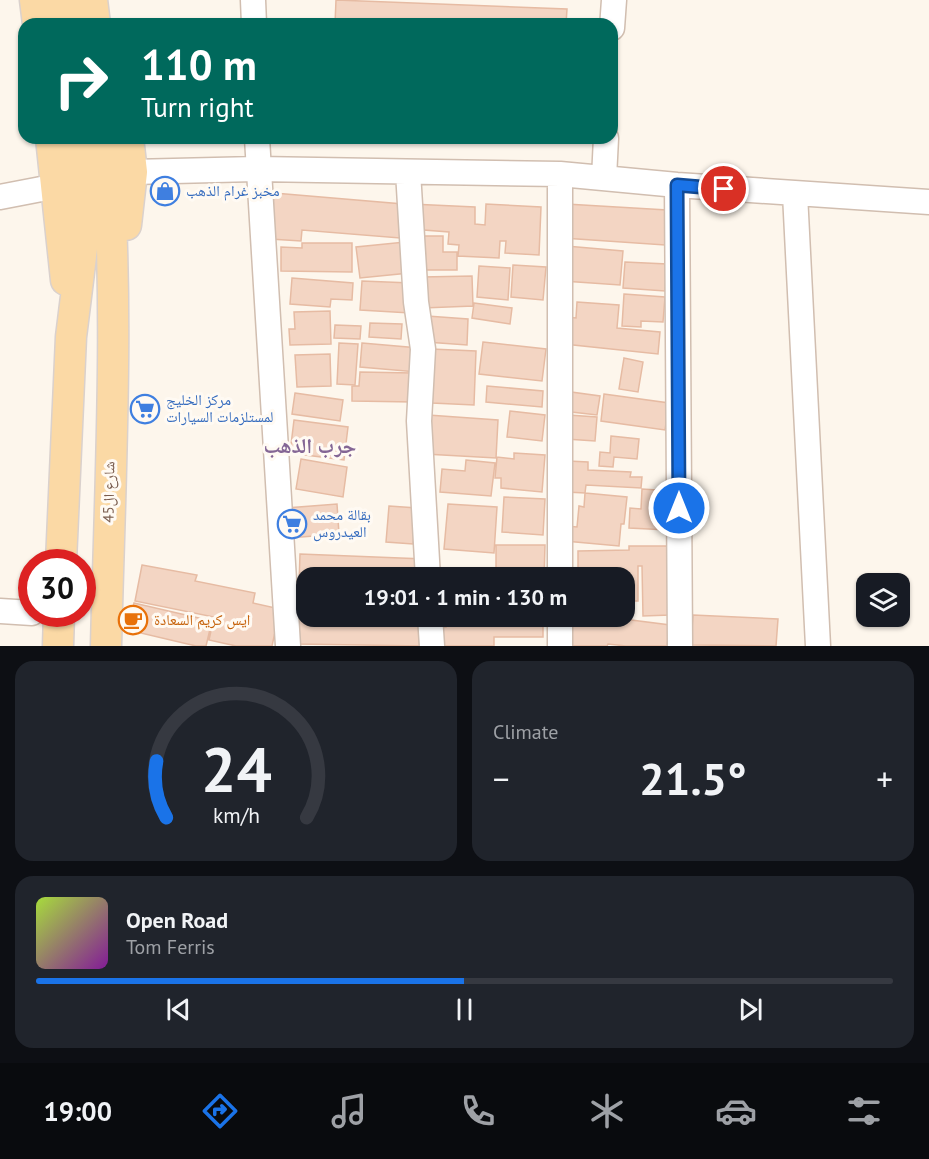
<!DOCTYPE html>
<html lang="en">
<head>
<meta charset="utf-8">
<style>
  :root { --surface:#171b24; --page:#20242c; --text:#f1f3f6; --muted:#9ea1a6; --line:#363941; --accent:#1a73e8 }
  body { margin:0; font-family:"PT Sans","Noto Naskh Arabic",sans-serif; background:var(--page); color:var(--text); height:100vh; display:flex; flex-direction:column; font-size:22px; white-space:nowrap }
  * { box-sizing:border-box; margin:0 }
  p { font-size:20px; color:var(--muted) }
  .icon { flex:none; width:33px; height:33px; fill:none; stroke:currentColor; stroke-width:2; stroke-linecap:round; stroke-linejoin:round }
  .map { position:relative; height:646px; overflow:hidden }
  .drawer { display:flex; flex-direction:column; gap:15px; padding:15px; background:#0d0f14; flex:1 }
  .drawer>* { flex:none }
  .banner { position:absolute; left:18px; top:18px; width:600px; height:126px; border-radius:18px; box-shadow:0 2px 4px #0004; background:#00695c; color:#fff; overflow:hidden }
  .tools { position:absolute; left:856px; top:573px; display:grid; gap:12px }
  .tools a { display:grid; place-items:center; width:54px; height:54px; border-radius:12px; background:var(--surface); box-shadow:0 2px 4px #0004; font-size:30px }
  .speed { position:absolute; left:18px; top:549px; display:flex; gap:12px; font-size:30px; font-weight:700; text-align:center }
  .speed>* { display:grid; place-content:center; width:78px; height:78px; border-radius:50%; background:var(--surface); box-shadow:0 2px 4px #0004; line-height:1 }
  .speed .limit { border:9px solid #d22; background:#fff; color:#111 }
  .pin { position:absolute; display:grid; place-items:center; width:51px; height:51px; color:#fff; margin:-26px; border:3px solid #fff; border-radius:50%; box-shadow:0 2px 6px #0007 }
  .me { position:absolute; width:66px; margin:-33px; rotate:0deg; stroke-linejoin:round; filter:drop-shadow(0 0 4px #0008) }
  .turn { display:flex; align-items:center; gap:21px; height:126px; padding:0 24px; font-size:27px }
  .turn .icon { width:78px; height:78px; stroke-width:2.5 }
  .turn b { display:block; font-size:42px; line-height:51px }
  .big { font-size:45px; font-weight:700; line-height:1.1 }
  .drawer .tile { flex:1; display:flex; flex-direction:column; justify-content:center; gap:9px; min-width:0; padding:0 21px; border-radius:18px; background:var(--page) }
  .drawer .dial { align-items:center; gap:0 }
  .dial svg { height:156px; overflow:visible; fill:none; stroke:var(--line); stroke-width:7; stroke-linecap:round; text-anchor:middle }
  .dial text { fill:var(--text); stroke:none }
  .song { display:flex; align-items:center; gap:18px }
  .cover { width:72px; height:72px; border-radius:9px; background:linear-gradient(135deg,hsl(80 70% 55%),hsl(290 70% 35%)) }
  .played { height:6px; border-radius:3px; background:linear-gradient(90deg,var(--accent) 50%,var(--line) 50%) }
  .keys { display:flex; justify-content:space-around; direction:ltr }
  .heat { display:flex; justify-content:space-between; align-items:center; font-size:33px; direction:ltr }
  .drawer .tiles { flex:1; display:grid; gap:15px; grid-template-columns:1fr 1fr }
  .tile:last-child { grid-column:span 2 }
  .trip { position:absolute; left:296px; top:567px; width:339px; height:60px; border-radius:18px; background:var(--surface); box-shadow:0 2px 4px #0004; font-weight:700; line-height:60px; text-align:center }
  .tab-bar { display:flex; height:96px; justify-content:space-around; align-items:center; background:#090b0e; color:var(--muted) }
  .tab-bar .icon { width:42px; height:42px }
  .tab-bar .on { color:var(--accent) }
  .tab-bar b { font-size:27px; color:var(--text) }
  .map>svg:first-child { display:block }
  .building { fill:#f3d5c3; stroke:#e6bba3; stroke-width:1.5 }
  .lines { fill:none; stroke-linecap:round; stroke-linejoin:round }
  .minor-casing { stroke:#d1beb0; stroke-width:27 }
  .major-casing { stroke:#dad1cd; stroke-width:33 }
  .minor { stroke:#fff; stroke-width:24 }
  .major { stroke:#fbd9a5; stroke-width:30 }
  .route-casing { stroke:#114b97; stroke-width:15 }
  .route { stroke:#1a73e8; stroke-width:10 }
  .labels { text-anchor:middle; stroke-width:6; stroke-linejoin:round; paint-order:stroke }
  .shop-label { font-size:15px; fill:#366cbe; stroke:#fffaf3; text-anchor:start }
  .street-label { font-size:15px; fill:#7a5c4d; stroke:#fffaf3 }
  .food-label { font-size:15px; fill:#c56008; stroke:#fffaf3; text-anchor:start }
  .district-label { font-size:21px; font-weight:bold; fill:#846695; stroke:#fffaf3 }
</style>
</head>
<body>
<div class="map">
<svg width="929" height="646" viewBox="0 0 929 646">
  <rect width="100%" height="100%" fill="#fdf6ec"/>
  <path class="building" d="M336,0L567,9L566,24H335Z
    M274,193L403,204L400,238L302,230L301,241L270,239Z
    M411,204L475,207V224L485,225L486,204L541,207L539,255L505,253L506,241H500L499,258L458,256L459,245L448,244L449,232L411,229Z
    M566,204L667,210L665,245L563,238Z
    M415,236H443V252H457V270H415Z
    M405,242L409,273L360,278L356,247Z
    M302,243H352V272L281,271V247L302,248Z
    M566,246L623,251L620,285L563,281Z
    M625,262L667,264L665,291L623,288Z
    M513,265L546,267L543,300L511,297Z
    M479,266L510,268L508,300L477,297Z
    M472,276L473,306L423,308L422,277Z
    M292,278L353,283L352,300L331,299L330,307L290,304Z
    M362,281L411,283L410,313L360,310Z
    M624,294L665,297L663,322L641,321V327L622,326Z
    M577,302L619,305L617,328L660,332L658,354L564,344L566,317L576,318Z
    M474,303L512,308L510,324L472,318Z
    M330,311L331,344L290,345L289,329H295L294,312Z
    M427,316L468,319L467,345L426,342Z
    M370,323L402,324L401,339L369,337Z
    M335,325L361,326L360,339L334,338Z
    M483,342L546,349L542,381L479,374Z
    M339,343L358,344L355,385L337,384Z
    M362,343L419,348L417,372L360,367Z
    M431,349L476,351L474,405L432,403Z
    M330,354L331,386L297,387L295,355Z
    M624,358L643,362L638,392L619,389Z
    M360,372L413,373V402L352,401V386H359Z
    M487,386L543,391L542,407L486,402Z
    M564,391L600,396L597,415L563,411Z
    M295,393L343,400L340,421L292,414Z
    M604,394L669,403L665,430L601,421Z
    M510,411L545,415L542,441L507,437Z
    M428,415L498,420L496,458L425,454Z
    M568,415L597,417L595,441L566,439Z
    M294,420L348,427L344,460L290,453Z
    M611,436L639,439L637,459L614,457L613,467L599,466L600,452L610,453Z
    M514,453L545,455L542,492L501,488V478H495L497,457L514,459Z
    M301,459L347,467L343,497L296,489Z
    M466,460L495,463L491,496L440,492L442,469L465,471Z
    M568,461L588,462V470L631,472L630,477H642L641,488L586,485L585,493L566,492Z
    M642,489L671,491L668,530L629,528L630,508L641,509Z
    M585,493L627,497L624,524H621L619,546L565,541L566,526L577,527L579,506L584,507Z
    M504,497L545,499L543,535L502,532Z
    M337,504L339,534L289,538L286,508Z
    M448,504L497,507L494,553L444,549Z
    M389,506L417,508L413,544L386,542Z
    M496,545H545L544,578H496Z
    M629,546H670V615L643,616L642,566H638V601H624V578H578V551L629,550Z
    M300,554L425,559L424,578H306V616H423L422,646L297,644Z
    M142,565L197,575L195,581L255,593L253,603L280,609L272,646H236L209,640L214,617L135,601Z
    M134,603L212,621L206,646H196L128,630Z
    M693,615L778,619L776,646L691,645Z
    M447,616H543V637H494V646H435V627H446Z
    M573,616H600L670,625L667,646H626L608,644L607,646H569Z"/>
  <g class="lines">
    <g class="minor-casing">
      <path id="minor" d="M253,0L254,24
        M612,28L614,0
        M257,138L288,646
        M132,172L258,169L560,174L677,185L929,202
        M408,172L416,302L423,349L419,421L428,578
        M560,174V578
        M604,178L606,138
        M677,185L680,646
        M795,194L818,646
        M0,197L57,186
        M0,611L32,613
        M430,616L432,646
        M560,616V646"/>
    </g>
    <g class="major-casing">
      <path id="major" d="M35,0L38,24
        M64,0L67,24
        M92,0L95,24
        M51,138L66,280
        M106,138C120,306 110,477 106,646
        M126,225L132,172L128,138
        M61,562L71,337L84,232L77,138
        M58,646L59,614"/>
    </g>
    <use href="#minor" class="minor"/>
    <use href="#major" class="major"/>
  </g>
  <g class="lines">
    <g class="route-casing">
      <path id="route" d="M679,508L677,185L724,189"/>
    </g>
    <use href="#route" class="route"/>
  </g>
  <defs>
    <g id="shop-ring" transform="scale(1.5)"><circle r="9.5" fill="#fffaf3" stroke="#3f7fe0" stroke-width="1.5"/><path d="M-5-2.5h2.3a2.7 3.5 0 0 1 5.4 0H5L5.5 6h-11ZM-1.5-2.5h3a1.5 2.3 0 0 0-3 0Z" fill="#3f7fe0"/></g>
    <g id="supermarket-ring" transform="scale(1.5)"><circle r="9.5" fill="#fffaf3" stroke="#3f7fe0" stroke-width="1.5"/><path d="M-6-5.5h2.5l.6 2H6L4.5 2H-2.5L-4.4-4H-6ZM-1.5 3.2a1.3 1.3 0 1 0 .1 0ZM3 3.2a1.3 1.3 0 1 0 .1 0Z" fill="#3f7fe0"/></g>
    <g id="cafe-ring" transform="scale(1.5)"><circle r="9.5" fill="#fffaf3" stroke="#e8710a" stroke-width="1.5"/><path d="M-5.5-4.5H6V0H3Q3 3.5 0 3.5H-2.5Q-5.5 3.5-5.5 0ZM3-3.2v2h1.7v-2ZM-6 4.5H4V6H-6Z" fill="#e8710a"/></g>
  </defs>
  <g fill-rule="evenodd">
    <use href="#shop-ring" x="165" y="191"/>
    <use href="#supermarket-ring" x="145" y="409"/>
    <use href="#supermarket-ring" x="292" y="524"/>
    <use href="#cafe-ring" x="133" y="620"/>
  </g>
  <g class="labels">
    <g class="shop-label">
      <text x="186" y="196">مخبز غرام الذهب</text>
      <text x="166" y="405">مركز الخليج<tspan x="166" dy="17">لمستلزمات السيارات</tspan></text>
      <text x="313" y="520">بقالة محمد<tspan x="313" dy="17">العيدروس</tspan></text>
    </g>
    <g class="street-label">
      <text transform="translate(109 492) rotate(-89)" y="5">شارع ال45</text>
    </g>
    <g class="food-label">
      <text x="154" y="625">ايس كريم السعادة</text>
    </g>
    <g class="district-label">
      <text x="310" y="453">جرب الذهب</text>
    </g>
  </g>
</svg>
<div class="tools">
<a><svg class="icon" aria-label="layers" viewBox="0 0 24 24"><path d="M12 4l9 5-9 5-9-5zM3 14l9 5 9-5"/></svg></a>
</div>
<div class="speed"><div class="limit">30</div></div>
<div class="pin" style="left:724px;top:189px;background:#d93025"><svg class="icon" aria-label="arrive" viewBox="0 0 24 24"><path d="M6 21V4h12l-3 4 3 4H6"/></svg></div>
<svg class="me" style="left:679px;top:508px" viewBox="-20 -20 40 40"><circle r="17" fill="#1a73e8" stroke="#fff" stroke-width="3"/><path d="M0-11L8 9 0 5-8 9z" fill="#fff"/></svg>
<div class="trip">19:01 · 1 min · 130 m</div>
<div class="banner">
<div class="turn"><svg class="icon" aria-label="right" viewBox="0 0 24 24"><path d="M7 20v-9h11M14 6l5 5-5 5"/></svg><div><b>110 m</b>Turn right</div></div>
</div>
</div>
<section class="drawer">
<div class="tiles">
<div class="tile dial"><svg viewBox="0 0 100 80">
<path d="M14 69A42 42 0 1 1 86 69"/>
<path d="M14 69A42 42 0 0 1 9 40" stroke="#1a73e8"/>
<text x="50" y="56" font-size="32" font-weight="700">24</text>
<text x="50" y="72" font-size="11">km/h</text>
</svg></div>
<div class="tile"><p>Climate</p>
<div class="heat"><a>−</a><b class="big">21.5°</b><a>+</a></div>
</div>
<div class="tile">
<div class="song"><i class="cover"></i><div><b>Open Road</b><p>Tom Ferris</p></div></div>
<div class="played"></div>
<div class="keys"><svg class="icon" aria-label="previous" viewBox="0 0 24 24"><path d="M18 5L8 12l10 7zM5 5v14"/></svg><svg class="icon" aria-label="pause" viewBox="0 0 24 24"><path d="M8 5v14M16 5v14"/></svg><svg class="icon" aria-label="next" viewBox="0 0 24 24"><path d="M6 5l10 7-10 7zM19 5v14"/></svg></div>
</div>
</div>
</section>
<nav class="tab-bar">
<b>19:00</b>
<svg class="icon on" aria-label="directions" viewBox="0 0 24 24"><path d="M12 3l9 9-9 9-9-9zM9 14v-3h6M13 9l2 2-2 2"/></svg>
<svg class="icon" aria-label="music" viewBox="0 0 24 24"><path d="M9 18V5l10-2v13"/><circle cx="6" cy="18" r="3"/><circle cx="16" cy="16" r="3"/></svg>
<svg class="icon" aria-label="phone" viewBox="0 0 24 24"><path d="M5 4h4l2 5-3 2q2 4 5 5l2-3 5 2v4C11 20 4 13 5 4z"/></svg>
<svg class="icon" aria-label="climate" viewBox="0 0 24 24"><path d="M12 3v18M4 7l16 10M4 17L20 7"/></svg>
<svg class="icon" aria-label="car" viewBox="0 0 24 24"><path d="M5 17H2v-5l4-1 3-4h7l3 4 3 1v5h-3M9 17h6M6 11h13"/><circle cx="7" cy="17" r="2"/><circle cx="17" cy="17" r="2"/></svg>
<svg class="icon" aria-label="filters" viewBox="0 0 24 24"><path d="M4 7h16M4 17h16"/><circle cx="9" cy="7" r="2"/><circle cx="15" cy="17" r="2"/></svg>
</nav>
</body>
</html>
